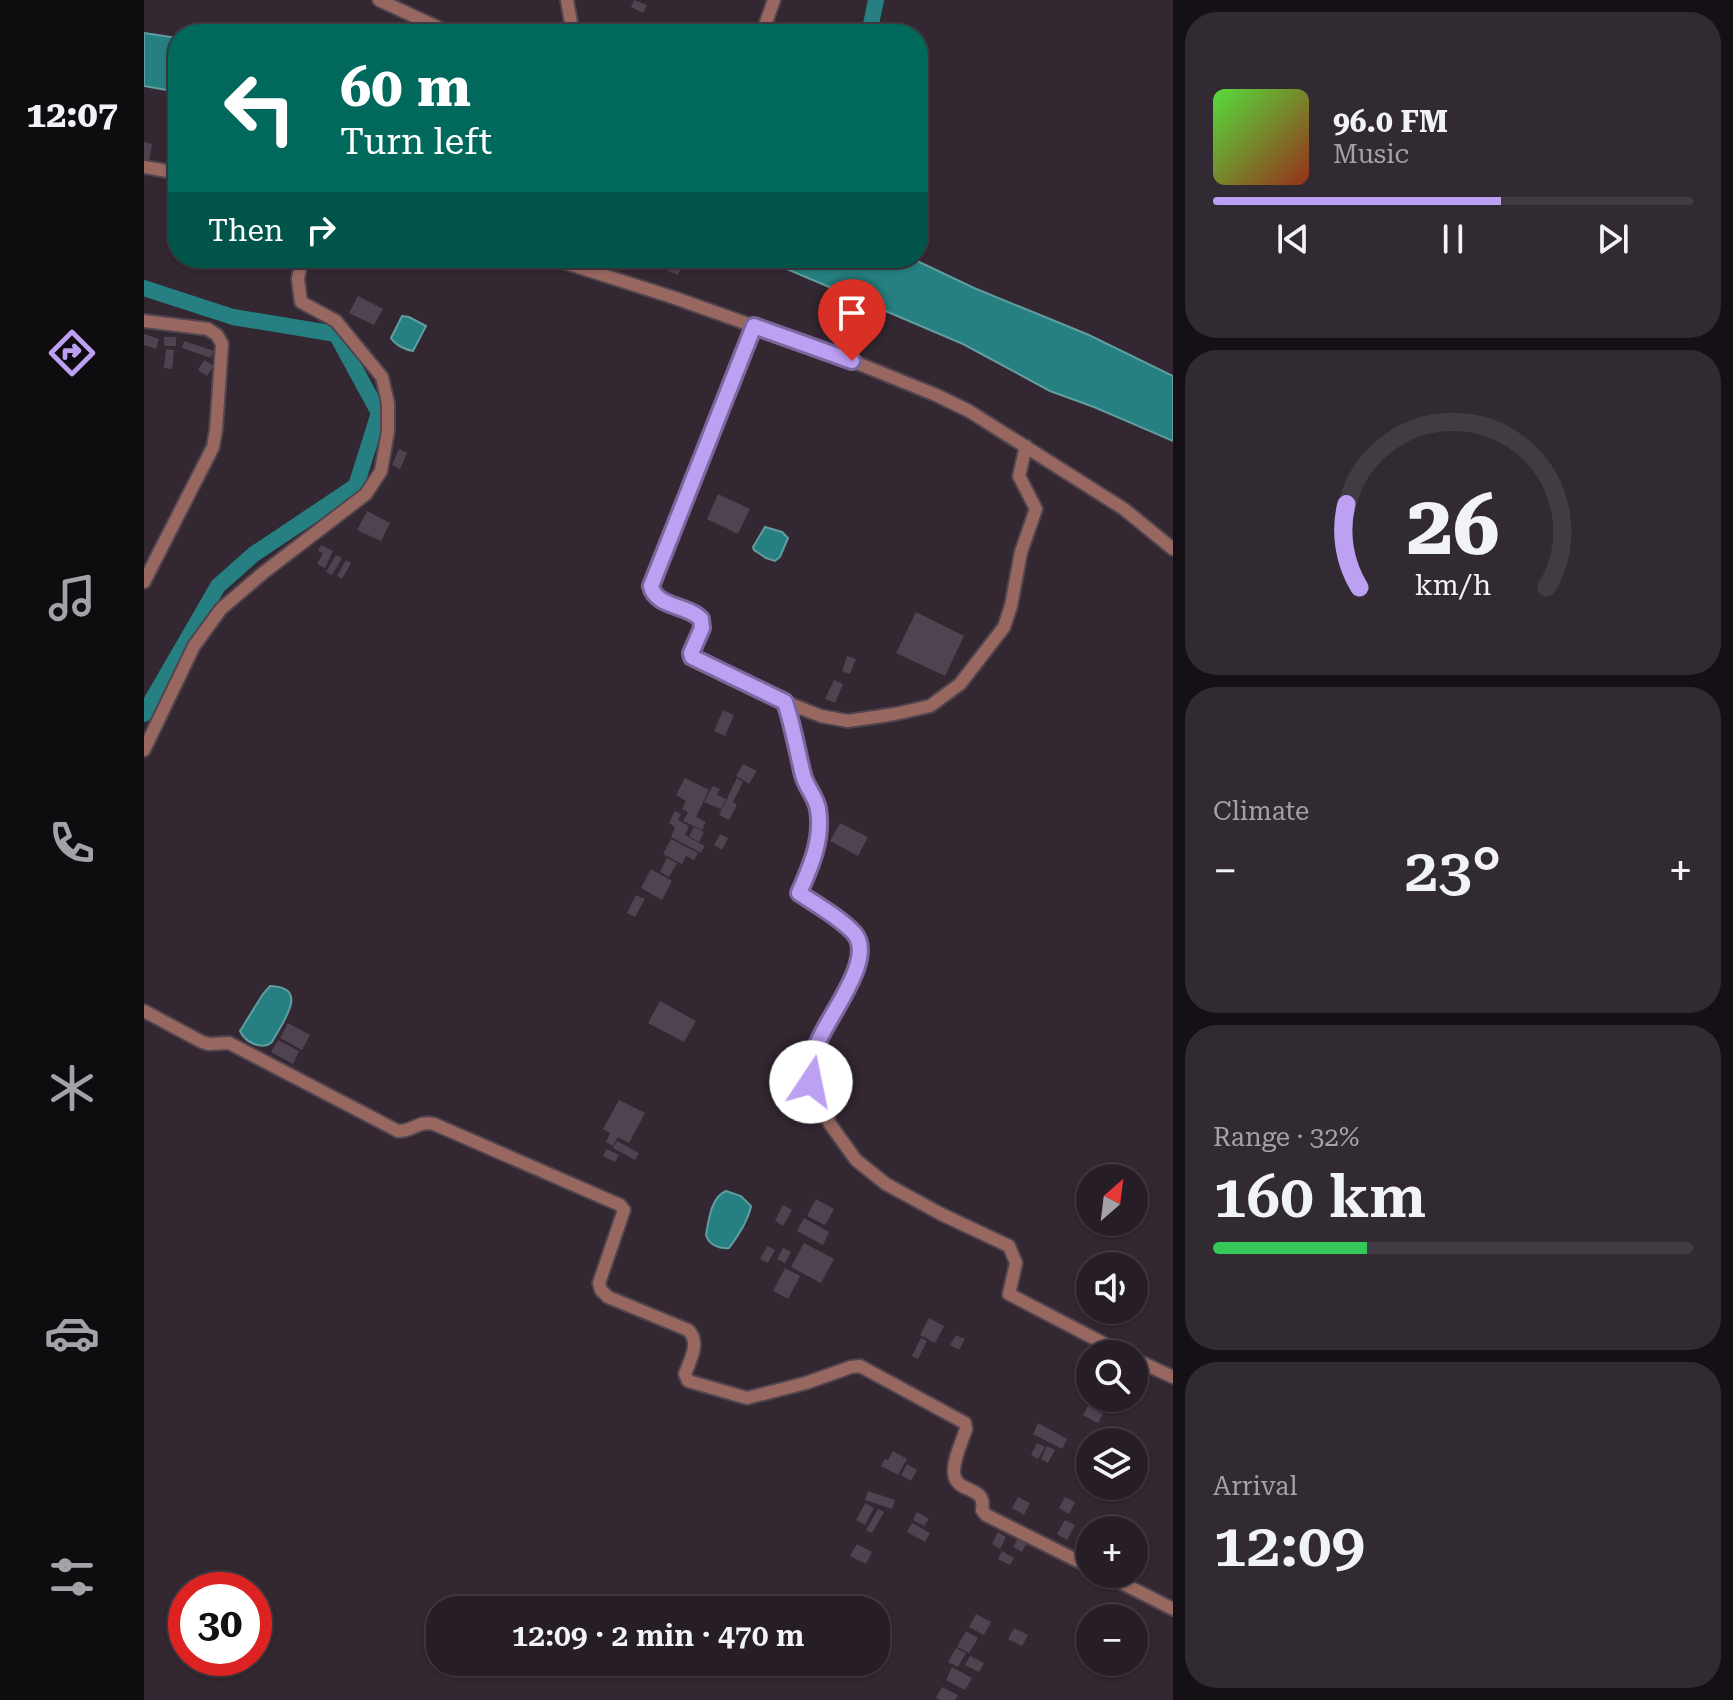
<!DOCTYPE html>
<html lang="en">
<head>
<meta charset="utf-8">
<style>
  :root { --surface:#261d26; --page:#322a32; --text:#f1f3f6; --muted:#a4a2a7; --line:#423b43; --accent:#bca0f2 }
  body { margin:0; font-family:"Roboto Serif",serif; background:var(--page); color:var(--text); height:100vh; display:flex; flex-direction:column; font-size:30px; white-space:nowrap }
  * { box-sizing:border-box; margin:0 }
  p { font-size:26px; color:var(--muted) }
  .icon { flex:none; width:44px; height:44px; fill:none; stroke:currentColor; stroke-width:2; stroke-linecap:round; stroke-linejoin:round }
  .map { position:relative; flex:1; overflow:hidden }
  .details { display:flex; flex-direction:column; gap:12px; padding:12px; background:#151015; width:560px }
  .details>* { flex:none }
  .hud { position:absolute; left:24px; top:24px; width:760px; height:244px; border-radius:32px; box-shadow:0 2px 6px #0004,0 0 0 2px var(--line); background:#00695c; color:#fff; overflow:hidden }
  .needle { width:52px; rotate:28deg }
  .tools { position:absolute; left:932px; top:1164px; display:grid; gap:16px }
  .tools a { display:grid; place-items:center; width:72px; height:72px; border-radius:50%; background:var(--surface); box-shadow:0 2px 6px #0004,0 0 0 2px var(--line); font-size:40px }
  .speed { position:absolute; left:24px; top:1572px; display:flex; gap:16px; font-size:40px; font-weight:700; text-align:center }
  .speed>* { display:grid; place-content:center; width:104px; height:104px; border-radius:50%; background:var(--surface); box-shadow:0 2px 6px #0004,0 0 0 2px var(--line); line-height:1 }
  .speed .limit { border:12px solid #d22; background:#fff; color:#111 }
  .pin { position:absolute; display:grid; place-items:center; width:68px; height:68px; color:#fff; margin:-82px -34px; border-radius:50% 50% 50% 0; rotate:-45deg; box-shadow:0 0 8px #0007 }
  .pin .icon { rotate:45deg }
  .me { position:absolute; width:88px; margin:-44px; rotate:11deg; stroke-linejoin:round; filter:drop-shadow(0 0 6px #0008) }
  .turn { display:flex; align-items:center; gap:28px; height:168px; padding:0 40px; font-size:36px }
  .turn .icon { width:104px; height:104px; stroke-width:2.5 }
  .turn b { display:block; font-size:56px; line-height:68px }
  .then { display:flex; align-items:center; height:76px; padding:0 40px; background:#0003; gap:16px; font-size:30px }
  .big { font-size:60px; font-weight:600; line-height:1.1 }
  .details .widget { flex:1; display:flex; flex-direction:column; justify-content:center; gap:12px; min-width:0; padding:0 28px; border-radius:32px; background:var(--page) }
  .details .dial { align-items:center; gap:0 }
  .dial svg { height:208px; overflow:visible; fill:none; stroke:var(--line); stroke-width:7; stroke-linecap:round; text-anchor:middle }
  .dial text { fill:var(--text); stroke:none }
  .song { display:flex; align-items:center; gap:24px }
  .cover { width:96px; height:96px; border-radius:12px; background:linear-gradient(135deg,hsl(110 70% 55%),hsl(10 70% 35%)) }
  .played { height:8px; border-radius:4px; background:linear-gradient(90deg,var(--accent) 60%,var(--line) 60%) }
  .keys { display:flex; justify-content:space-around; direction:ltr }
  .heat { display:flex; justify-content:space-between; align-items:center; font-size:44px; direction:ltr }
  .charge { height:12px; border-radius:6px; background:linear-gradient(90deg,#34c759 32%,var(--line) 0) }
  .trip { position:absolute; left:282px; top:1596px; width:464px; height:80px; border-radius:32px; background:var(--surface); box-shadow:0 2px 6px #0004,0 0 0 2px var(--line); font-weight:600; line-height:80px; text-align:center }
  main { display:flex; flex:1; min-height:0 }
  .tabs { display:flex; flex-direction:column; width:144px; justify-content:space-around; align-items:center; background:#0f0c0f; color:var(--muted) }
  .tabs .icon { width:56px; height:56px }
  .tabs .on { color:var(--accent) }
  .tabs b { font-size:36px; color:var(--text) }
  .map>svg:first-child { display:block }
  .water { fill:#268081; stroke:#619da0; stroke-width:2 }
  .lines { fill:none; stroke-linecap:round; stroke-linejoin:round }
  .canal { stroke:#268081; stroke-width:16 }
  .building { fill:#4f434f }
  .street-casing { stroke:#50454f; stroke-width:16 }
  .street { stroke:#986760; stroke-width:12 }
  .route-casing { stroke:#7a689d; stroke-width:20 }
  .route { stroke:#bca0f2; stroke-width:14 }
</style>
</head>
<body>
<main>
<nav class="tabs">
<b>12:07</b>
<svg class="icon on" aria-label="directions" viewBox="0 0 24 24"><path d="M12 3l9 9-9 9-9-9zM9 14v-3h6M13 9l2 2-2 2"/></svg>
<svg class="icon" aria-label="music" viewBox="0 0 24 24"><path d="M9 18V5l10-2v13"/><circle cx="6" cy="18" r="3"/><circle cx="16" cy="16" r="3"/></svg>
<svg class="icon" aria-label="phone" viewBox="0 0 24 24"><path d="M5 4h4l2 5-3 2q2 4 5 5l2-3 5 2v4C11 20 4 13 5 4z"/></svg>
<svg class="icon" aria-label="climate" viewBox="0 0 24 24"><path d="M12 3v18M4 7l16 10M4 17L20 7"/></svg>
<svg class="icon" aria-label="car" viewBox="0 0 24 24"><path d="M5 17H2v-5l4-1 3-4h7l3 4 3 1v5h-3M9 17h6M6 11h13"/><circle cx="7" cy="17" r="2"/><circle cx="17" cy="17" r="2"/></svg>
<svg class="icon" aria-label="filters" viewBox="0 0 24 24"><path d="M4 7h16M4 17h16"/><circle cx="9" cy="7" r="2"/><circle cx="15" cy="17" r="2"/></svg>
</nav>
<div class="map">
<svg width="1029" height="1700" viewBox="0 0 1029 1700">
  <rect width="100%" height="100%" fill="#332732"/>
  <path class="water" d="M0,33L34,38V92L0,86Z
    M617,258H767L830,288L945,335L1029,376V441L950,407L906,391L819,344Z
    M258,316L265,317L282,326L269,351C262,350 251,345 247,338Z
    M621,527L638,532L644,538L636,557L631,561L622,558L610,550L609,547Z
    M126,986C167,987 138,1023 128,1042C118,1051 101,1042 96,1031L119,994Z
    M582,1191L597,1196L607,1206C604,1221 594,1236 585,1248C575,1249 565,1245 562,1235C565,1219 567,1197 582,1191Z"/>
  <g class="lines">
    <path class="canal" d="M725,34L732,0
      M0,288L89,317L192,334L235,413L212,486L110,554L74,586L0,714"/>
  </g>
  <path class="building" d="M490,0L503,5L499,13L487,7Z
    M0,142L8,144L5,161L0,160Z
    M515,258H541L534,275L512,266Z
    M214,296L239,309L230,325L205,313Z
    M0,334L15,339L12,349L0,345Z
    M20,337H32V346H20Z
    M40,341L70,351L67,358L38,348Z
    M22,349L30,350L28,369L20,368Z
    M60,360L70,366L63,376L54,370Z
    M255,449L263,453L256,469L248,465Z
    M574,494L606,509L594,534L563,519Z
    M223,511L246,523L237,541L213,530Z
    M177,545L189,551L181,568L173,564L179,553L174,551Z
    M192,555L198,558L188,575L182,572Z
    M202,560L207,563L198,579L193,576Z
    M772,612L820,636L801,676L752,653Z
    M703,656L712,659L706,674L698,671Z
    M690,680L699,684L691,703L681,699Z
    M579,710L590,715L581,736L570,731Z
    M599,764L613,771L605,784L592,776Z
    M541,778L565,790L552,817L562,822L558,830L539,821L544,812L538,809L542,801L532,795Z
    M593,778L599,782L589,802L593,805L585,820L575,815Z
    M569,786L576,789L573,795L582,799L577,809L560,802Z
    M531,811L537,814L534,820L545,826L541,835L561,846L557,853L527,837L531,827L525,823Z
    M696,823L724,837L714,856L686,841Z
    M550,827L560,832L555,842L545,836Z
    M576,834L584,838L578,850L570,845Z
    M527,839L554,853L550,860L542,856L538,864L519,854Z
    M523,858L533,863L525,877L516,872Z
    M507,869L528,881L518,900L497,888Z
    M492,895L501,899L491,917L483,913Z
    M516,1001L552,1021L540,1042L504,1023Z
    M144,1023L166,1035L158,1050L136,1038Z
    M134,1040L155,1051L149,1064L127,1052Z
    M475,1100L501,1113L485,1143L474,1137L469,1146L462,1142L466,1133L459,1129Z
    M473,1141L495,1153L491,1160L469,1148Z
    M463,1149L475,1155L471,1162L459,1156Z
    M672,1199L690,1209L681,1225L663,1216Z
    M639,1205L648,1210L639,1226L631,1221Z
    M660,1218L685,1232L679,1245L653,1231Z
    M660,1243L690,1259L677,1283L647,1267Z
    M623,1246L631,1250L624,1263L616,1259Z
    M639,1248L647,1252L641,1263L633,1259Z
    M641,1268L656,1276L644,1299L629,1291Z
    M785,1318L800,1326L791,1343L776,1335Z
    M812,1335L821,1339L815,1350L806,1345Z
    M777,1338L783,1341L774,1359L768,1356Z
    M944,1406L959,1414L954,1423L939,1415Z
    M894,1423L923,1439L918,1449L889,1434Z
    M893,1443L901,1447L894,1459L887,1455Z
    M903,1446L911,1450L904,1463L897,1459Z
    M749,1451L763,1459L754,1475L737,1466L741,1459L744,1460Z
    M763,1464L773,1470L767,1481L757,1475Z
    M724,1491L751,1500L748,1509L721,1500Z
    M874,1497L886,1503L880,1515L868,1508Z
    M921,1497L931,1502L925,1514L915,1508Z
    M721,1503L730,1508L721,1525L712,1520Z
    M734,1509L740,1512L728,1533L722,1530Z
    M773,1512L785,1519L780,1526L769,1520Z
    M921,1520L931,1525L923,1540L913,1534Z
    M768,1523L786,1533L781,1542L763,1532Z
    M854,1532L862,1537L856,1549L848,1544Z
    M874,1538L883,1543L878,1552L869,1547Z
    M713,1544L728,1552L722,1564L706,1556Z
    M858,1551L870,1558L866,1565L854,1559Z
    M832,1614L847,1622L840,1635L825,1627Z
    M870,1628L884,1635L878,1646L864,1639Z
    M822,1631L834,1638L825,1653L813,1647Z
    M812,1648L822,1653L814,1667L804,1662Z
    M826,1656L840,1663L835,1672L821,1665Z
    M808,1667L828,1678L821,1690L802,1680Z
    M798,1687L814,1695L811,1700H796L792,1698Z"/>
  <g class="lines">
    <g class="street-casing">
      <path id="street" d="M235,0L308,34
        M423,0L429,34
        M618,34L630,0
        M0,167L34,173
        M406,258L531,298L708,361L792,395L825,411L980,509L1029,549
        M0,321L64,329L73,335L78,344L72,430L69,447L0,582
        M610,326L507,586C511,606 543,605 557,619C558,632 550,642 547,654L548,657L641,702
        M882,446L875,476L892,509L877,552L867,606L860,627L816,684L786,706L751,714L704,721L677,716L641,702L660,779L674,806L676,836L667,865L655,893L683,911L712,935L717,957L705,985L673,1045L667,1082L686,1124L712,1160L742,1184L797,1214L865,1246L872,1263L865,1294L980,1354
        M0,750L50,646L77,609L119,573L222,494L237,471L244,431V403L238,377L192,321L157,302L154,279L158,258
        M0,1011L58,1042L65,1044L85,1043L254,1131C268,1132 275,1120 290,1124L476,1205L480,1210L455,1283L457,1290L464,1297L544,1330C557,1342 546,1360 541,1374L544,1381L603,1398L662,1383L707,1367L716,1366L821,1423L822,1429C818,1442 809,1459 810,1473C812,1495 843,1484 838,1510L842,1515L946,1567
        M990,1359L1029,1377
        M960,1574L1029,1609"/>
    </g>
    <use href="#street" class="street"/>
  </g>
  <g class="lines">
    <g class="route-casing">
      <path id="route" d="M667,1082C669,1070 670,1057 673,1045C682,1018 733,959 710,933C695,917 673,905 655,893C667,866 679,839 674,809C672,797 662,787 659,775C653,750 649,726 641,702L548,657L547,653L558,628L557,619C544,605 511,607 507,586L610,326L708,361"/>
    </g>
    <use href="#route" class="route"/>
  </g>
</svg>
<div class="tools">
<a><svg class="needle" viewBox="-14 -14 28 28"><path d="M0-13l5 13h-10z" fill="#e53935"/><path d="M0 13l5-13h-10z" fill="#a4a2a7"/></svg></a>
<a><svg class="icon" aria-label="sound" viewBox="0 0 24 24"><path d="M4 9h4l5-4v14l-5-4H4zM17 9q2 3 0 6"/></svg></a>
<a><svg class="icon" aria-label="search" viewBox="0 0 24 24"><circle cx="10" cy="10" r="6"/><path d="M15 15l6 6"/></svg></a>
<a><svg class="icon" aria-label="layers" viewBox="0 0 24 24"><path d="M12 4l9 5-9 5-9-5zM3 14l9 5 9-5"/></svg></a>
<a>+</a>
<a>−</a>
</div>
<div class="speed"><div class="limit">30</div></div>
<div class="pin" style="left:708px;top:361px;background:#d93025"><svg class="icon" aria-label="arrive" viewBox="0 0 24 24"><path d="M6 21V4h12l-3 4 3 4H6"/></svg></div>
<svg class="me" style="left:667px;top:1082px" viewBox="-20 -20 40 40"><circle r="19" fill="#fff"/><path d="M0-13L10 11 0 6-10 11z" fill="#bca0f2"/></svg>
<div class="trip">12:09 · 2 min · 470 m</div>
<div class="hud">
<div class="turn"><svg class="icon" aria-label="left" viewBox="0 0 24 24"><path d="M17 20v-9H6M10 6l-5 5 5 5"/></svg><div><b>60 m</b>Turn left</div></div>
<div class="then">Then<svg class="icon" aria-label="right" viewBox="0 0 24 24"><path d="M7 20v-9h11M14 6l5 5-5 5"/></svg></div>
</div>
</div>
<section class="details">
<div class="widget">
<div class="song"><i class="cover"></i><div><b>96.0 FM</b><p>Music</p></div></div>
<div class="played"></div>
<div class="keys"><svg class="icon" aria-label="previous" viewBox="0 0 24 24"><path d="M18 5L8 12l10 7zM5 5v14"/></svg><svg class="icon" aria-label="pause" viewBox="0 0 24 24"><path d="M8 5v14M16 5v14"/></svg><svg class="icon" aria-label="next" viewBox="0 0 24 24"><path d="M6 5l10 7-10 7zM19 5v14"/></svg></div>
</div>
<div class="widget dial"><svg viewBox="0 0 100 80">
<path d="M14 69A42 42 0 1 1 86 69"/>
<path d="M14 69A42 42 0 0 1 9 37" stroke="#bca0f2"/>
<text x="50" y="56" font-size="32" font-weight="700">26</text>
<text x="50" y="72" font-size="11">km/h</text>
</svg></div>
<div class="widget"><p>Climate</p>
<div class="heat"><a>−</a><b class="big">23°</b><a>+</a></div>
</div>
<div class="widget"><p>Range · 32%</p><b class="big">160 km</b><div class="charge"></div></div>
<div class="widget"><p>Arrival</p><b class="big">12:09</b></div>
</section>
</main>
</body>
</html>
